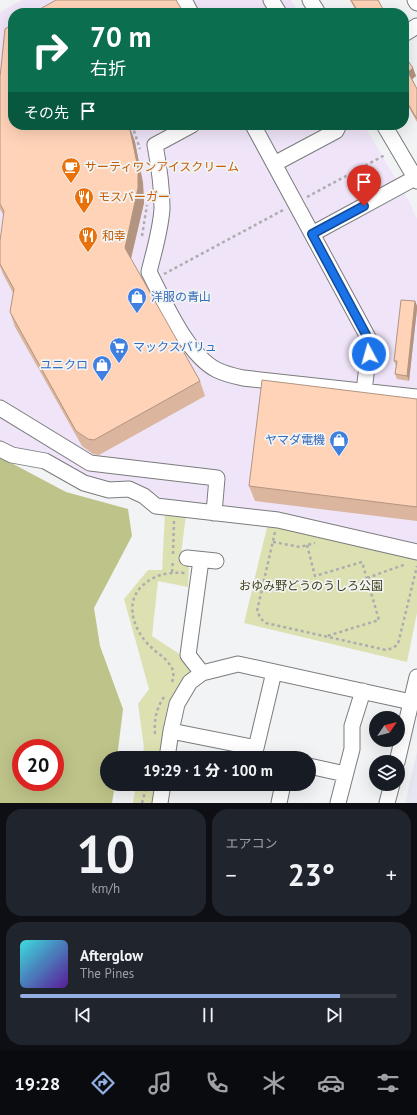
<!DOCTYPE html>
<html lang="ja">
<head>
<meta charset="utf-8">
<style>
  :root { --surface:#171b24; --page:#20242c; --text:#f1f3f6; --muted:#9ea1a6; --line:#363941; --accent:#94afe1 }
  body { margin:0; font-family:"PT Sans","Noto Sans JP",sans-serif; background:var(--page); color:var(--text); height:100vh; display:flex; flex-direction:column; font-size:15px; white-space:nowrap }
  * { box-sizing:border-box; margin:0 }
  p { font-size:13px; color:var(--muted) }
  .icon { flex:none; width:22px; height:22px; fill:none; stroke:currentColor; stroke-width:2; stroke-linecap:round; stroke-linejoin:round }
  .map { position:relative; height:803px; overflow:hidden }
  .details { display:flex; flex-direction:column; gap:6px; padding:6px; background:#0d0f14; flex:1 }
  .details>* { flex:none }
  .hud { position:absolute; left:8px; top:8px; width:401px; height:122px; border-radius:16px; box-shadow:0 4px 16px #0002; background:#0b6e4f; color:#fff; overflow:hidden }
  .needle { width:26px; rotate:55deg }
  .tools { position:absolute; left:369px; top:711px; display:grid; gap:8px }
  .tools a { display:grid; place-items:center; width:36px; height:36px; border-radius:50%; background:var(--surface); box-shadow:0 4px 16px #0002; font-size:20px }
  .speed { position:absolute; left:12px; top:739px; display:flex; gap:8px; font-size:20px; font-weight:700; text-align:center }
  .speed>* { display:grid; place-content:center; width:52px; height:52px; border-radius:50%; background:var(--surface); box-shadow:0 4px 16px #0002; line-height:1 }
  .speed .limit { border:6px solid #d22; background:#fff; color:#111 }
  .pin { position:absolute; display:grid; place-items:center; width:34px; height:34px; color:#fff; margin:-41px -17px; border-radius:50% 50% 50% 0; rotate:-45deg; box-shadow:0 0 4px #0007 }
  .pin .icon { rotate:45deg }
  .me { position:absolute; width:44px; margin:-22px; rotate:354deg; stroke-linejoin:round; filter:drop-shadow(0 0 3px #0008) }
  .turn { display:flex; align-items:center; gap:14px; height:84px; padding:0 16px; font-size:18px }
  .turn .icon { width:52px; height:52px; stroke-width:2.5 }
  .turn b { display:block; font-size:28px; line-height:34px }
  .then { display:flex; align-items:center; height:38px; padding:0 16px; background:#0003; gap:8px; font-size:15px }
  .big { font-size:30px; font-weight:800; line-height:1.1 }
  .details .tile { flex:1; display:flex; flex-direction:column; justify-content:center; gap:6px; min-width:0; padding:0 14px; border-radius:16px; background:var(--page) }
  .details .dial { align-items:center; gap:0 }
  .dial b { font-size:52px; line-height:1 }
  .song { display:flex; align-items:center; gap:12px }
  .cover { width:48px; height:48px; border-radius:6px; background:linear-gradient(135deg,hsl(180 70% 55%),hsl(270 70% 35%)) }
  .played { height:4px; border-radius:2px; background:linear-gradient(90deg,var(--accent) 85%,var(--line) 85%) }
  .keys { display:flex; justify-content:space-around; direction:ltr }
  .heat { display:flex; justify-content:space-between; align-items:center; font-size:22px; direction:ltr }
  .details .tiles { flex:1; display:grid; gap:6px; grid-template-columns:1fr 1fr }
  .tile:last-child { grid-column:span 2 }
  .trip { position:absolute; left:100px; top:751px; width:216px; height:40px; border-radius:20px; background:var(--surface); box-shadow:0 4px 16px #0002; font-weight:800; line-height:40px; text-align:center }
  .tabs { display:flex; height:64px; justify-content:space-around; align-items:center; background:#090b0e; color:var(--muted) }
  .tabs .icon { width:28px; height:28px }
  .tabs .active { color:var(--accent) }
  .tabs b { font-size:18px; color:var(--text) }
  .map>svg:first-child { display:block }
  .commercial { fill:#efe4f8 }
  .built { fill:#e6e7f0 }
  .green { fill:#dde1b2 }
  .forest { fill:#bec389; fill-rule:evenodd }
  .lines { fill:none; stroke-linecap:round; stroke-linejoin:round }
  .minor-casing { stroke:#7b7c7d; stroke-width:17 }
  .path { stroke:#adadae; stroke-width:2.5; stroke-dasharray:3 3; stroke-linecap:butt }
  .minor { stroke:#fff; stroke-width:15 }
  .wall { fill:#dbb59e }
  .shaded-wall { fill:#b29481 }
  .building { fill:#ffd3b8; stroke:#b29481 }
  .route-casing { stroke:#114b97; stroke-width:10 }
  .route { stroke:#1a73e8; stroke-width:7 }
  .labels { text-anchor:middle; stroke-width:3.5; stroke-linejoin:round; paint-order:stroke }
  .food-label { font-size:12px; fill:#c56008; stroke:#f2f3f4; text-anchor:start }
  .shop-label { font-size:12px; fill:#366cbe; stroke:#f2f3f4; text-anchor:start }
  .park-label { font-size:12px; fill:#3e3f13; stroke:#f2f3f4 }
</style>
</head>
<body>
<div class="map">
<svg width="417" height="803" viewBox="0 0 417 803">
  <rect width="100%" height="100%" fill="#f2f3f4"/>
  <path class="commercial" d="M22,0H291L299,13H13V125H364L410,203L417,219V546L156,498L146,489L130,481L107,483L82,476L47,454L12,447L0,441V12Z"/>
  <path class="built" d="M417,752V803H405Z"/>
  <path class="green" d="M165,513L186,515L180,562L186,563L189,568L188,587L158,581L152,636L178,653L191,670L174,694L167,713L161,758H142L144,748L138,704L149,689L124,599L148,570H162Z
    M268,523L417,560V613L407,662L244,623Z
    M136,784H158L155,803H133Z"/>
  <path class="forest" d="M0,457L66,492L128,509L132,536L94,608L100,646L123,709L117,758H107V784H115L112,803H0ZM21,748H55V782H21Z"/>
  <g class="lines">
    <g class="minor-casing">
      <path id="minor" d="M184,0L191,13
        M271,0L279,13
        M310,0L318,13
        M415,0L417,3
        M404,34L417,26
        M192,125L155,145C159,166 162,186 162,208C161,229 154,251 149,272C164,301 187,355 217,370C225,374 234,376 243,378L417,397
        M253,125L370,341L364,391
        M384,125L417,181
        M274,164L336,131L339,125
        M312,234L415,178
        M0,408L90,463L217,478L214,513
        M0,449L12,455L45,461L84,483L109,490L129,489L144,496L156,506L278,520L417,552
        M187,558L216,561
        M201,560L188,655L202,673
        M171,731L256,748L274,672
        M167,758L171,731L177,704L190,682L202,673L238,664L411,702
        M397,762L417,677
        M309,766L345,774
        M160,803L163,784
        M279,803L283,784
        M338,803L352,749V726L363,691
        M387,803L392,784"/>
    </g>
    <path class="path" d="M132,125L140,149
      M307,197L385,155
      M142,236L147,205
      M164,274L285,209
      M275,532L257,611L261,619L266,623L386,650L393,648L398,644L417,566
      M273,542L300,547L315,543
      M307,545L315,576L362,562L379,620L327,636
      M173,554L174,521
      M172,572L173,560
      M367,578L406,564
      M172,682C174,676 174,670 170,665C166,658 158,654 152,648C135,633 123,604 142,586C155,574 168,572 185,573
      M155,734C154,720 156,709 164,697
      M142,803L147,784"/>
    <use href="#minor" class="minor"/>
  </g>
  <path class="wall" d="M350,0H378L385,13H357Z
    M404,55L413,68L416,76L412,79L417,89V122L404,99Z
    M0,77L129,125L135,142L143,183L144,203L131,259L200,381L205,396L99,455L93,454L82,446L15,327L10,312L13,293L3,274L0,266V242L4,216L0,209Z
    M415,301L417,306V309L409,381L397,379L395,374L396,366L394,361Z
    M417,399V521L255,501L249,486Z"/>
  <path class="shaded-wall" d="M413,68L416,76L411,80L408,72Z
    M129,125L135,142L143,183L144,203L130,262L125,248Z
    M415,301L417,306V309L409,381L407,376Z"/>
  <path class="building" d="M56,0H176L184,13H33Z
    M351,0H378L384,11L380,13H359Z
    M13,24V125H129L138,168V188L125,248L200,381L94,440L88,439L76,431L10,312L14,289L0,264V241L4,211L0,204V77L5,29Z
    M404,55L413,68L408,72L417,89V119L404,97Z
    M401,300L415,301L407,376L395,374L397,361H394Z
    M262,380L417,399V507L249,486Z"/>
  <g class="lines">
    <g class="route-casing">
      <path id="route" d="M364,206L312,234L370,342L369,354"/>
    </g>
    <use href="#route" class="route"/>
  </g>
  <defs>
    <g id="cafe-pin" transform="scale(1)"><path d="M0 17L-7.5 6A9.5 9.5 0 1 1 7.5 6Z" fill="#e8710a" stroke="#f2f3f4"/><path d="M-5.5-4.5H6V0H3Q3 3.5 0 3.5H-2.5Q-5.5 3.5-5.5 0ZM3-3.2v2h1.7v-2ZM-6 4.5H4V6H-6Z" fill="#fff"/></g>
    <g id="restaurant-pin" transform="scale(1)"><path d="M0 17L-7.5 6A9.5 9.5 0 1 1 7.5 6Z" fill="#e8710a" stroke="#f2f3f4"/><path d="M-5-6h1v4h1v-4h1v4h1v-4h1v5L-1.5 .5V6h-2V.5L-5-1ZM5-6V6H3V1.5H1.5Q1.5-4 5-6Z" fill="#fff"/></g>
    <g id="shop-pin" transform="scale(1)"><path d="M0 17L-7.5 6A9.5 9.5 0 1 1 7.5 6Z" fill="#3f7fe0" stroke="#f2f3f4"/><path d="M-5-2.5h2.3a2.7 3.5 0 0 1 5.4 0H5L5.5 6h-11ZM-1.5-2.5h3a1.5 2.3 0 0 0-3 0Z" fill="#fff"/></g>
    <g id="supermarket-pin" transform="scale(1)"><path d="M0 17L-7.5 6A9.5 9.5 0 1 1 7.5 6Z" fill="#3f7fe0" stroke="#f2f3f4"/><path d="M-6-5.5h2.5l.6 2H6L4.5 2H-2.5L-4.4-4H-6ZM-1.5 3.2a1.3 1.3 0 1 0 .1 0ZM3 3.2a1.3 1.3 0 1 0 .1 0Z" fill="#fff"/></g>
  </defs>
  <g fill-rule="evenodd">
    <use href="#cafe-pin" x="71" y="167"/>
    <use href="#restaurant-pin" x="84" y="197"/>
    <use href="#restaurant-pin" x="88" y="236"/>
    <use href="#shop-pin" x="137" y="297"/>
    <use href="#supermarket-pin" x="119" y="347"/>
    <use href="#shop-pin" x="102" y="365"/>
    <use href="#shop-pin" x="339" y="440"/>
  </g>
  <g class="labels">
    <g class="food-label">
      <text x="85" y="171">サーティワンアイスクリーム</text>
      <text x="98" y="201">モスバーガー</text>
      <text x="102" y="240">和幸</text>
    </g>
    <g class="shop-label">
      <text x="151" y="301">洋服の青山</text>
      <text x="133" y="351">マックスバリュ</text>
      <text x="88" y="369" text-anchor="end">ユニクロ</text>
      <text x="325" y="444" text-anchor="end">ヤマダ電機</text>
    </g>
    <g class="park-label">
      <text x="311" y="590">おゆみ野どうのうしろ公園</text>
    </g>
  </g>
</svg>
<div class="tools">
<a><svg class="needle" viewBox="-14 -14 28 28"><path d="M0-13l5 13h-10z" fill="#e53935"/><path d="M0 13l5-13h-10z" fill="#9ea1a6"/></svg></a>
<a><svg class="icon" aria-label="layers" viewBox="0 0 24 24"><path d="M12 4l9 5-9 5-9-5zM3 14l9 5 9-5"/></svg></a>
</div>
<div class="speed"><div class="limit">20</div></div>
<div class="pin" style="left:364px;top:206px;background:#d93025"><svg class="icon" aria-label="arrive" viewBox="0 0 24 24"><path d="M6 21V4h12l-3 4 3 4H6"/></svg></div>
<svg class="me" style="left:369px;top:354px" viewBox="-20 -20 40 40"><circle r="17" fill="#1a73e8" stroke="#fff" stroke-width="3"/><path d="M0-11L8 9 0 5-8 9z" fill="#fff"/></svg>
<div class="trip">19:29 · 1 分 · 100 m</div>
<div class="hud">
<div class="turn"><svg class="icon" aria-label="right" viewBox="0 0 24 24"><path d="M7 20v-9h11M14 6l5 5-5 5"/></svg><div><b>70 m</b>右折</div></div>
<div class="then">その先<svg class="icon" aria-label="arrive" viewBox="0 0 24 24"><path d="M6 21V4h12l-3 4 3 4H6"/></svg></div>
</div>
</div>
<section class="details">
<div class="tiles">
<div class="tile dial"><b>10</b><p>km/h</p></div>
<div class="tile"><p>エアコン</p>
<div class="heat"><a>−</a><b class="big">23°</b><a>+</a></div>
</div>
<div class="tile">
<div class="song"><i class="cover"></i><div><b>Afterglow</b><p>The Pines</p></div></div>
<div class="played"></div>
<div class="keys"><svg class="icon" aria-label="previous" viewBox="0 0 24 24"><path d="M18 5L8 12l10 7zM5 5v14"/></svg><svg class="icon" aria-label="pause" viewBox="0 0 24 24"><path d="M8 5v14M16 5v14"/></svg><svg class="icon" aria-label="next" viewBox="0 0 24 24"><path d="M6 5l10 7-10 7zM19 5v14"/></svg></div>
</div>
</div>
</section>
<nav class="tabs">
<b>19:28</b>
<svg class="icon active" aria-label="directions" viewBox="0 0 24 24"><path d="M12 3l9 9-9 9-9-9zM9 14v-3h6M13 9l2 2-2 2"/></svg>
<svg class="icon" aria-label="music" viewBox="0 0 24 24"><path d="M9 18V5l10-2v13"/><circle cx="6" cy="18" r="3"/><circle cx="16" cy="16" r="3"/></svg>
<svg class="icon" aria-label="phone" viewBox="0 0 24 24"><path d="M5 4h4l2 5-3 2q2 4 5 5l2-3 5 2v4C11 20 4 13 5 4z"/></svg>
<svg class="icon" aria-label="climate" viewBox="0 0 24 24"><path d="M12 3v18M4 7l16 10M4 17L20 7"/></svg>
<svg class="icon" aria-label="car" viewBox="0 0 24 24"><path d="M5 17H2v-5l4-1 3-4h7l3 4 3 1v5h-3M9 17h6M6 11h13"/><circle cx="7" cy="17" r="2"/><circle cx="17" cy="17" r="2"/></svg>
<svg class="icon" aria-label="filters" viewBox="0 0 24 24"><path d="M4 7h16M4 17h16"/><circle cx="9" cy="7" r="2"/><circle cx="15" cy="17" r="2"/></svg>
</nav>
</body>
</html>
